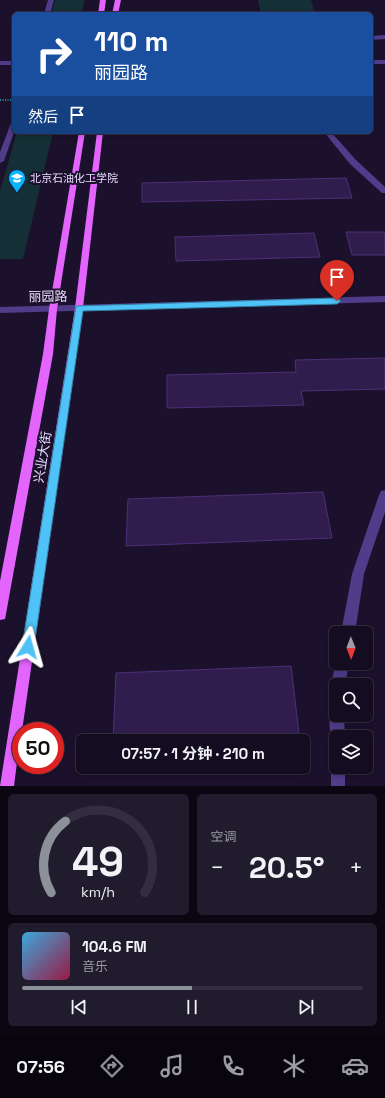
<!DOCTYPE html>
<html lang="zh">
<head>
<meta charset="utf-8">
<style>
  :root { --surface:#140d21; --page:#211b2e; --text:#f1f3f6; --muted:#9d9ca5; --line:#332d3f; --accent:#8c9099 }
  body { margin:0; font-family:"Space Grotesk","Noto Sans SC",sans-serif; background:var(--page); color:var(--text); height:100vh; display:flex; flex-direction:column; font-size:15px; white-space:nowrap }
  * { box-sizing:border-box; margin:0 }
  p { font-size:13px; color:var(--muted) }
  .icon { flex:none; width:22px; height:22px; fill:none; stroke:currentColor; stroke-width:2; stroke-linecap:round; stroke-linejoin:round }
  .map { position:relative; height:786px; overflow:hidden }
  .side { display:flex; flex-direction:column; gap:8px; padding:8px; background:#0b0712; flex:1 }
  .side>* { flex:none }
  .hud { position:absolute; left:12px; top:12px; width:361px; height:122px; border-radius:6px; box-shadow:0 2px 6px #0003,0 0 0 1px var(--line); background:#1a4fa0; color:#fff; overflow:hidden }
  .needle { width:26px; rotate:179deg }
  .controls { position:absolute; left:329px; top:626px; display:grid; gap:8px }
  .controls a { display:grid; place-items:center; width:44px; height:44px; border-radius:6px; background:var(--surface); box-shadow:0 2px 6px #0003,0 0 0 1px var(--line); font-size:20px }
  .speed { position:absolute; left:12px; top:722px; display:flex; gap:8px; font-size:20px; font-weight:700; text-align:center }
  .speed>* { display:grid; place-content:center; width:52px; height:52px; border-radius:50%; background:var(--surface); box-shadow:0 2px 6px #0003,0 0 0 1px var(--line); line-height:1 }
  .speed .limit { border:6px solid #d22; background:#fff; color:#111 }
  .pin { position:absolute; display:grid; place-items:center; width:34px; height:34px; color:#fff; margin:-41px -17px; border-radius:50% 50% 50% 0; rotate:-45deg; box-shadow:0 0 4px #0007 }
  .pin .icon { rotate:45deg }
  .me { position:absolute; width:44px; margin:-22px; rotate:8deg; stroke-linejoin:round; filter:drop-shadow(0 0 3px #0008) }
  .turn { display:flex; align-items:center; gap:14px; height:84px; padding:0 16px; font-size:18px }
  .turn .icon { width:52px; height:52px; stroke-width:2.5 }
  .turn b { display:block; font-size:28px; line-height:34px }
  .then { display:flex; align-items:center; height:38px; padding:0 16px; background:#0003; gap:8px; font-size:15px }
  .big { font-size:30px; font-weight:700; line-height:1.1 }
  .side .widget { flex:1; display:flex; flex-direction:column; justify-content:center; gap:6px; min-width:0; padding:0 14px; border-radius:6px; background:var(--page) }
  .side .dial { align-items:center; gap:0 }
  .dial svg { height:104px; overflow:visible; fill:none; stroke:var(--line); stroke-width:7; stroke-linecap:round; text-anchor:middle }
  .dial text { fill:var(--text); stroke:none }
  .song { display:flex; align-items:center; gap:12px }
  .cover { width:48px; height:48px; border-radius:6px; background:linear-gradient(135deg,hsl(200 70% 55%),hsl(340 70% 35%)) }
  .played { height:4px; border-radius:2px; background:linear-gradient(90deg,var(--accent) 50%,var(--line) 50%) }
  .keys { display:flex; justify-content:space-around; direction:ltr }
  .heat { display:flex; justify-content:space-between; align-items:center; font-size:22px; direction:ltr }
  .side .tiles { flex:1; display:grid; gap:8px; grid-template-columns:1fr 1fr }
  .widget:last-child { grid-column:span 2 }
  .trip { position:absolute; left:76px; top:734px; width:234px; height:40px; border-radius:6px; background:var(--surface); box-shadow:0 2px 6px #0003,0 0 0 1px var(--line); font-weight:700; line-height:40px; text-align:center }
  .dock { display:flex; height:64px; justify-content:space-around; align-items:center; background:#08050d; color:var(--muted) }
  .dock .icon { width:28px; height:28px }
  .dock .selected { color:var(--accent) }
  .dock b { font-size:18px; color:var(--text) }
  .map>svg:first-child { display:block }
  .green { fill:#143036 }
  .building { fill:#311d4d; stroke:#4d3078 }
  .lines { fill:none; stroke-linecap:round; stroke-linejoin:round }
  .path { stroke:#31aabe; stroke-width:1.5; stroke-dasharray:1 1.5; stroke-linecap:butt }
  .minor { fill:#4f3d8a; fill-rule:evenodd }
  .major { fill:#e464fe; fill-rule:evenodd }
  .route { fill:#4fc3f7; stroke:#337fa1 }
  .labels { text-anchor:middle; stroke-width:4; stroke-linejoin:round; paint-order:stroke }
  .far-poi-label { font-size:11px; fill:#e7dcff; stroke:#1b112c; text-anchor:start }
  .street-label { font-size:13px; fill:#e7dcff; stroke:#1b112c }
</style>
</head>
<body>
<div class="map">
<svg width="385" height="786" viewBox="0 0 385 786">
  <rect width="100%" height="100%" fill="#1b112c"/>
  <path class="green" d="M55,0H85L81,14H51Z
    M258,0H311L315,14H261Z
    M17,132H53L23,259H0V191Z"/>
  <path class="building" d="M346,178L352,198L142,202V183Z
    M346,232H385V255H352Z
    M314,233L320,257L176,261L175,237Z
    M385,358V389L301,391L304,405L167,408V375L296,372L295,360Z
    M323,492L332,538L126,546L128,499Z
    M291,666L299,734L113,741L116,673Z"/>
  <g class="lines">
    <path class="path" d="M0,100H14"/>
    <path class="minor" d="M48,0H54L50,14H44Z
      M385,35V39L371,40V36Z
      M371,60H385V64H371Z
      M0,61H14V65H0Z
      M14,121V132L4,161L0,163V152L11,123Z
      M324,132H331L356,160L385,187V193H382L350,164Z
      M385,296V302L0,313V307Z
      M385,490V512L364,574L355,633H341L352,574L379,495L381,491Z
      M336,661V663H349L345,685H336V691L333,690L331,685Z
      M336,708V715H344L345,737H336V743L333,742C329,733 328,719 332,710Z
      M336,760V767H345V786H331V767L333,762Z"/>
    <path class="major" d="M100,0H106L104,14H98Z
      M115,0H121L118,14H112Z
      M79,132H85L57,309L53,354L6,614L5,619L0,620V581L43,354L49,309Z
      M97,132H103L83,308L22,731H21L14,786H0L75,308Z"/>
  </g>
  <path class="route" d="M337,298L341,301L337,304L83,311L34,647L32,651L28,653L23,651L22,647L76,306Z"/>
  <defs>
    <g id="university-pin" transform="scale(0.9)"><path d="M0 17L-7.5 6A9.5 9.5 0 1 1 7.5 6Z" fill="#09b4fe" stroke="#1b112c"/><path d="M0-5L7-2L0 1L-7-2ZM-4 1L0 2.5L4 1V4Q0 6-4 4Z" fill="#fff"/></g>
  </defs>
  <g fill-rule="evenodd">
    <use href="#university-pin" x="17" y="178"/>
  </g>
  <g class="labels">
    <g class="far-poi-label">
      <text x="30" y="182">北京石油化工学院</text>
    </g>
    <g class="street-label">
      <text transform="translate(48 296) rotate(-1)" y="5">丽园路</text>
      <text transform="translate(42 457) rotate(-81)" y="5">兴业大街</text>
    </g>
  </g>
</svg>
<div class="controls">
<a><svg class="needle" viewBox="-14 -14 28 28"><path d="M0-13l5 13h-10z" fill="#e53935"/><path d="M0 13l5-13h-10z" fill="#9d9ca5"/></svg></a>
<a><svg class="icon" aria-label="search" viewBox="0 0 24 24"><circle cx="10" cy="10" r="6"/><path d="M15 15l6 6"/></svg></a>
<a><svg class="icon" aria-label="layers" viewBox="0 0 24 24"><path d="M12 4l9 5-9 5-9-5zM3 14l9 5 9-5"/></svg></a>
</div>
<div class="speed"><div class="limit">50</div></div>
<div class="pin" style="left:337px;top:301px;background:#d93025"><svg class="icon" aria-label="arrive" viewBox="0 0 24 24"><path d="M6 21V4h12l-3 4 3 4H6"/></svg></div>
<svg class="me" style="left:28px;top:647px" viewBox="-20 -20 40 40"><path d="M0-17L14 15 0 8-14 15z" fill="#4fc3f7" stroke="#fff" stroke-width="4"/></svg>
<div class="trip">07:57 · 1 分钟 · 210 m</div>
<div class="hud">
<div class="turn"><svg class="icon" aria-label="right" viewBox="0 0 24 24"><path d="M7 20v-9h11M14 6l5 5-5 5"/></svg><div><b>110 m</b>丽园路</div></div>
<div class="then">然后<svg class="icon" aria-label="arrive" viewBox="0 0 24 24"><path d="M6 21V4h12l-3 4 3 4H6"/></svg></div>
</div>
</div>
<section class="side">
<div class="tiles">
<div class="widget dial"><svg viewBox="0 0 100 80">
<path d="M14 69A42 42 0 1 1 86 69"/>
<path d="M14 69A42 42 0 0 1 25 14" stroke="#8c9099"/>
<text x="50" y="56" font-size="32" font-weight="700">49</text>
<text x="50" y="72" font-size="11">km/h</text>
</svg></div>
<div class="widget"><p>空调</p>
<div class="heat"><a>−</a><b class="big">20.5°</b><a>+</a></div>
</div>
<div class="widget">
<div class="song"><i class="cover"></i><div><b>104.6 FM</b><p>音乐</p></div></div>
<div class="played"></div>
<div class="keys"><svg class="icon" aria-label="previous" viewBox="0 0 24 24"><path d="M18 5L8 12l10 7zM5 5v14"/></svg><svg class="icon" aria-label="pause" viewBox="0 0 24 24"><path d="M8 5v14M16 5v14"/></svg><svg class="icon" aria-label="next" viewBox="0 0 24 24"><path d="M6 5l10 7-10 7zM19 5v14"/></svg></div>
</div>
</div>
</section>
<nav class="dock">
<b>07:56</b>
<svg class="icon selected" aria-label="directions" viewBox="0 0 24 24"><path d="M12 3l9 9-9 9-9-9zM9 14v-3h6M13 9l2 2-2 2"/></svg>
<svg class="icon" aria-label="music" viewBox="0 0 24 24"><path d="M9 18V5l10-2v13"/><circle cx="6" cy="18" r="3"/><circle cx="16" cy="16" r="3"/></svg>
<svg class="icon" aria-label="phone" viewBox="0 0 24 24"><path d="M5 4h4l2 5-3 2q2 4 5 5l2-3 5 2v4C11 20 4 13 5 4z"/></svg>
<svg class="icon" aria-label="climate" viewBox="0 0 24 24"><path d="M12 3v18M4 7l16 10M4 17L20 7"/></svg>
<svg class="icon" aria-label="car" viewBox="0 0 24 24"><path d="M5 17H2v-5l4-1 3-4h7l3 4 3 1v5h-3M9 17h6M6 11h13"/><circle cx="7" cy="17" r="2"/><circle cx="17" cy="17" r="2"/></svg>
</nav>
</body>
</html>
